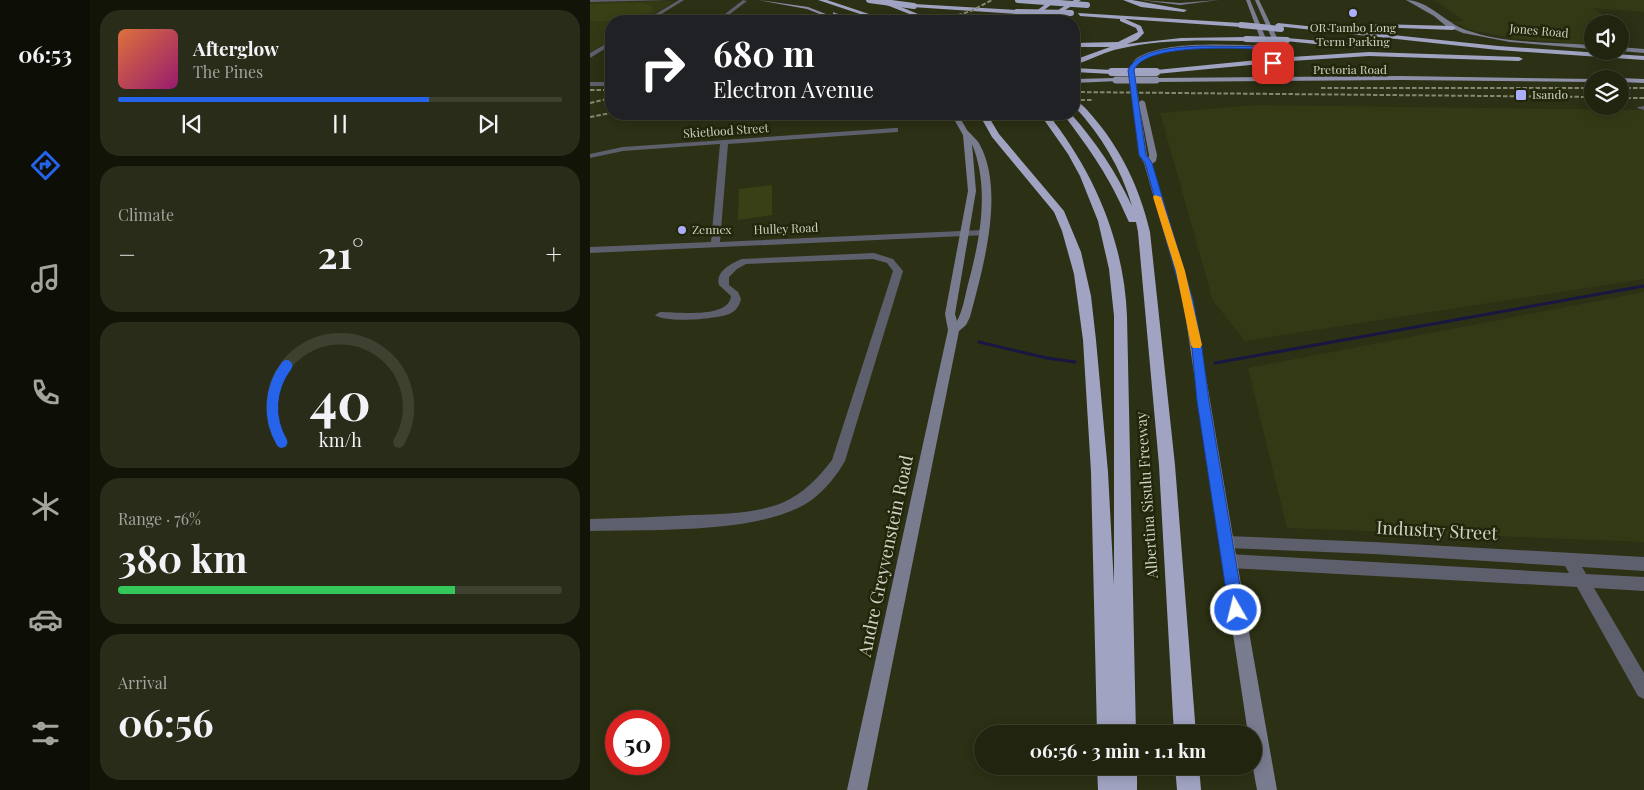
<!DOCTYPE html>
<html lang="en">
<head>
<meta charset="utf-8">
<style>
  :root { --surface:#21240f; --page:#292c18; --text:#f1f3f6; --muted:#a2a49e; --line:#3e412f; --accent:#2563eb }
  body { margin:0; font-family:"Playfair Display",serif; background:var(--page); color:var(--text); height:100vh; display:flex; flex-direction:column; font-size:19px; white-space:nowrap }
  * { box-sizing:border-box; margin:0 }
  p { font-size:16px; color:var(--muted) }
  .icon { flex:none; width:28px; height:28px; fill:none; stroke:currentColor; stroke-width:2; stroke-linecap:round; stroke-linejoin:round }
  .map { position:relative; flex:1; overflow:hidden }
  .drawer { display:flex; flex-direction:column; gap:10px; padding:10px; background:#121408; width:500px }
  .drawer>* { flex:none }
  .guide { position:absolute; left:15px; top:15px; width:475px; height:105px; border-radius:20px; box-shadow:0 2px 12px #0003,0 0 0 1px var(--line); background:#202124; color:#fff; overflow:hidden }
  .controls { position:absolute; left:994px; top:15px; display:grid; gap:10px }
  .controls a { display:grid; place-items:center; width:45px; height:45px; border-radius:50%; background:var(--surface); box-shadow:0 2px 12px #0003,0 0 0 1px var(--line); font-size:25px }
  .speed { position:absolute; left:15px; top:710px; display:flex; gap:10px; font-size:25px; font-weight:700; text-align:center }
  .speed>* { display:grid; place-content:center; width:65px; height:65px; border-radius:50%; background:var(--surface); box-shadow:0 2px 12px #0003,0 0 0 1px var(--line); line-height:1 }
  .speed .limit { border:8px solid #d22; background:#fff; color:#111 }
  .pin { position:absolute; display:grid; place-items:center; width:42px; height:42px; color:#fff; margin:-21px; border-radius:10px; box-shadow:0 2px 8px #0006 }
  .me { position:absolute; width:55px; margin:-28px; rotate:352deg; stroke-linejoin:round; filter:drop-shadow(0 0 4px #0008) }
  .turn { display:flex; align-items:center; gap:18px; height:105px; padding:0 25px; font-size:22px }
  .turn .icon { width:65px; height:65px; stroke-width:2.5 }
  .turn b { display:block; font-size:35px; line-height:42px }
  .big { font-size:38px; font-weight:700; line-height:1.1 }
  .drawer .tile { flex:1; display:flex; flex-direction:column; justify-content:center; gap:8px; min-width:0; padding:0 18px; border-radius:20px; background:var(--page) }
  .drawer .dial { align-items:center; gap:0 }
  .dial svg { height:130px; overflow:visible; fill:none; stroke:var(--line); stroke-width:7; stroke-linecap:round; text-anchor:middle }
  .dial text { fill:var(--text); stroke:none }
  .song { display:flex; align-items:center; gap:15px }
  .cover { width:60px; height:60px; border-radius:8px; background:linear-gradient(135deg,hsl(20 70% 55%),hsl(320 70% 35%)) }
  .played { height:5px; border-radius:2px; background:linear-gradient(90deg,var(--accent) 70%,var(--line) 70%) }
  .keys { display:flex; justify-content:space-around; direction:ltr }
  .heat { display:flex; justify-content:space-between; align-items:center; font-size:28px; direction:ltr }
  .charge { height:8px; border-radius:4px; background:linear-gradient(90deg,#34c759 76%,var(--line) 0) }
  .trip { position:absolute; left:384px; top:725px; width:288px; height:50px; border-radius:25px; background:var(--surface); box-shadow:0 2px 12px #0003,0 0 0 1px var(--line); font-weight:700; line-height:50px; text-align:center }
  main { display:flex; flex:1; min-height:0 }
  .tab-bar { display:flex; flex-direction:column; width:90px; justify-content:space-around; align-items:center; background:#0d0e06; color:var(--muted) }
  .tab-bar .icon { width:35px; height:35px }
  .tab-bar .selected { color:var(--accent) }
  .tab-bar b { font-size:22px; color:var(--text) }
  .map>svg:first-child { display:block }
  .built { fill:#343915 }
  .green { fill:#3a4015 }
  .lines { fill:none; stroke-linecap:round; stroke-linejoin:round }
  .stream { stroke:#191741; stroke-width:3 }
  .street { fill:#5e5f6c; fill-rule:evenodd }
  .secondary { fill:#797b8f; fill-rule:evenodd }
  .primary { fill:#8e90aa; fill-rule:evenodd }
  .highway { fill:#a0a3c2; fill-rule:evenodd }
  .rail { stroke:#848771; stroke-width:2; stroke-dasharray:4.5 2; stroke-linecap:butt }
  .primary-bridge { stroke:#8e90aa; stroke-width:7 }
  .highway-bridge-far1 { stroke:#a0a3c2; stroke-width:6 }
  .highway-bridge { stroke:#a0a3c2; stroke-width:8 }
  .route { fill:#2563eb; stroke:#184099 }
  .slow { fill:#f59e0b }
  .poi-dot { fill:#abaffb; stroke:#22260a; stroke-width:2 }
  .labels { text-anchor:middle; stroke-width:5; stroke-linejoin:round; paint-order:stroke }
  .far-poi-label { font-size:12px; fill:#d0d3c3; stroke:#22260a; text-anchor:start }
  .far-street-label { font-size:12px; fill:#d0d3c3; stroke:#22260a }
  .street-label { font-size:15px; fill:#d0d3c3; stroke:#22260a }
  .near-street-label { font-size:18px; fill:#d0d3c3; stroke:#22260a }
</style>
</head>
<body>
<main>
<nav class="tab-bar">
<b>06:53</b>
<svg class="icon selected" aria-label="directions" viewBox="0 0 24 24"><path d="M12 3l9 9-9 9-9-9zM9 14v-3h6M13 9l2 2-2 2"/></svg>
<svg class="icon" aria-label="music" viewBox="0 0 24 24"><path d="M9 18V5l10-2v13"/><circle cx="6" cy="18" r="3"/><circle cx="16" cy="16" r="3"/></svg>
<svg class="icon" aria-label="phone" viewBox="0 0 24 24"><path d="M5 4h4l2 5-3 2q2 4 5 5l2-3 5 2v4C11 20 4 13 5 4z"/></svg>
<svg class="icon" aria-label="climate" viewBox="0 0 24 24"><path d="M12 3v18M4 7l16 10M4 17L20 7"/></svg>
<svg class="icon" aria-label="car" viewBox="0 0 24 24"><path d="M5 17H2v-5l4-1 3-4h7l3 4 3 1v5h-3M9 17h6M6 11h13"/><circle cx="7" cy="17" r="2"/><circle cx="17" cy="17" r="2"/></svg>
<svg class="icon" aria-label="filters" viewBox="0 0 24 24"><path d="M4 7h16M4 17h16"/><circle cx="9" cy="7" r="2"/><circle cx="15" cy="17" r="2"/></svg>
</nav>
<section class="drawer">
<div class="tile">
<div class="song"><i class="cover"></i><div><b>Afterglow</b><p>The Pines</p></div></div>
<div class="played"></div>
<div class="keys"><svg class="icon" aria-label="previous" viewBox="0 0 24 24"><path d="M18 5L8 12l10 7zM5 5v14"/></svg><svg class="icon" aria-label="pause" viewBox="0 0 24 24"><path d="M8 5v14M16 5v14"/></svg><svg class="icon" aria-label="next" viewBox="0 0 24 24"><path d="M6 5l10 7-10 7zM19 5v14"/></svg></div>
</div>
<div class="tile"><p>Climate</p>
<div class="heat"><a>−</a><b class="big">21°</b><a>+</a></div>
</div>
<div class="tile dial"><svg viewBox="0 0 100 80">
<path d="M14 69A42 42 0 1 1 86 69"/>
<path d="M14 69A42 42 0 0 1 17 22" stroke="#2563eb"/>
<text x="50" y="56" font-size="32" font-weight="700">40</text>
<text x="50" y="72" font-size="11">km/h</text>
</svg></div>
<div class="tile"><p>Range · 76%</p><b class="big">380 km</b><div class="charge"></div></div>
<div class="tile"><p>Arrival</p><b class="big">06:56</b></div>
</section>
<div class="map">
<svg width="1054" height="790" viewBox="0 0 1054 790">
  <rect width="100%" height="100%" fill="#2c3014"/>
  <path class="built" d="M844,0H1054V12L1002,8L1028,24H1002V44H988L929,39L880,30L860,21H874Z
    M80,1L84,2L52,21H21V40L0,52V2Z
    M667,105L1054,110V279L655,341L623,301L570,113Z
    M1054,292V542L697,528L658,368Z"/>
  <path class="green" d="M51,3L60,5L64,10C46,22 21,21 0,21V4Z
    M182,185V215L148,220L149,189Z"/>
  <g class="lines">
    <path class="stream" d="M389,342L457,358L485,362
      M625,363L1054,286"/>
    <path class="street" d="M0,0H80L0,2Z
      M89,0H94L60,21H54Z
      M153,0L157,1L131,21H126Z
      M21,41V45L0,58V53Z
      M0,82H21V86H0Z
      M1054,106V110L1047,108L1048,107Z
      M305,128H308V132L138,144L130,242L393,230L396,231V235L0,253V247L121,242L130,144L33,151L0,158V154L33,147Z
      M284,253L303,259L313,271L255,461C247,475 236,489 223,499C175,535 60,529 0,531V519C34,518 69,517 103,515C133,514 166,514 194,502C214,493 229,477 242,460L303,271L297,263L283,259L156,264L147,269L139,277V285L148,292L151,299C150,304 147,309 143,312C132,320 73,323 65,315L70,312C87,312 139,319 141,296L129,285C125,272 141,263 152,259Z
      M637,536L783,542L1054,557V571L992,567L996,574L1054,577V591L1004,588L1054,673V699L1048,696L987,587L639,568L633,566L631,561L633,556L639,554L979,573L975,566L783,554L637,548L632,546L629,542L632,538Z"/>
    <path class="secondary" d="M550,0L590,3L629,0L590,5Z
      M656,0H660L679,46H685L665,0H669L692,48L693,52L690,54L686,50L680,49L692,83L687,82L674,49C644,48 576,44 551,61C548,63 546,67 544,70L549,102L552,100L555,102L567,155L566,161L562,164L603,300L658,626L687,790H667L662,763V734H658L593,300L554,163L549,155L538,70C541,66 543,61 547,58C576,40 640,45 673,46ZM550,108L559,155V158L557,155Z
      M816,0C838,0 856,23 876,30C915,44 961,42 1002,45V49L920,42L873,33L856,26L844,16Z
      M1030,47L1054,49V53L1030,51Z
      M361,114H367C371,119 374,125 377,130C381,135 387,139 390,145C415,192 393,268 380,317L376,325L369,331L277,790H257L358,330L355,314L378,191L373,135ZM382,144C400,188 390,240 378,284C375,296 373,310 367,321L365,314L386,191Z"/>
    <path class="primary" d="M168,0L218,7L254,21H247L217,9Z
      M243,12L266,21H259L243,14Z
      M811,76L1004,79L1002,82L811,80L566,82L563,80L566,78Z
      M526,78L528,79V81L484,83V79Z
      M1030,78L1054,79V83L1030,82V79H1028Z"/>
    <path class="highway" d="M228,0H237L300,21H291Z
      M289,0H294L345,21H337L289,2Z
      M484,0H491L458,21H451Z
      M533,0H542L597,10L594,12L551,7Z
      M457,3L462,4L440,21H433Z
      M324,4L427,10L430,12L427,14L322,7Z
      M488,13L651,23L654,25L651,27L535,19L551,26L554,33L547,40L537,44L591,38L656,37L659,39L656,41C612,40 567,39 524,50C510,54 498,61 484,65V60L520,47H484V43L528,42L548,32L546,28L530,21V19L490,16Z
      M688,23L908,46L1054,56V60L908,50L686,26L685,25Z
      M786,24L863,26L866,28L863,30L784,27V25Z
      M697,38L765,44L768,46L765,48L695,41V39Z
      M779,52L929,57L933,59L929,61L779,56L701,61L697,59L701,57Z
      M668,60L672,62L671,64L566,74L562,72L566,70Z
      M484,68L522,70L526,72L522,74L484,72Z
      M484,100C492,103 498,111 504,118C532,151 550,189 560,232L585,465L606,734H584L569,465L548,232L546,222H539L538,220C519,176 501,151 473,114H481C506,142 526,172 542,206C531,168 511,135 484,106Z
      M389,114H397L409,134L474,211L491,252L501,296L506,340L518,472L524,585V316L519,269L508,221L490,176L478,154L450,114H458C504,172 534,241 537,316L546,734H507L501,472L493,340L484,274L472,231L464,212L402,137Z
      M507,766H547V790H508Z
      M585,766H609L611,790H587Z"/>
    <path class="rail" d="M349,21L381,11L402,0
      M731,88H1002
      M1030,88H1054
      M0,90H21
      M484,92L1002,97
      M1030,98H1054
      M484,100H503
      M0,103L21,98
      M0,117L21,113"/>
    <path class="primary-bridge" d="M526,80H566"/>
    <path class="highway-bridge-far1" d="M279,0L324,6
      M428,0L497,5
      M427,12L481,13
      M651,25L691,29
      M656,39L697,40
      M668,62L701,59"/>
    <path class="highway-bridge" d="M522,72H566"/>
  </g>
  <path class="route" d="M613,46L691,47L699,82L696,84L687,82L680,63L685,62L693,80L687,50C659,49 556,41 544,70L556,155L562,163L603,300L612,348L619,401L654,610L652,615L646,617L641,615L639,610L607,401L602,348L593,300L555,163L549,155L538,70C548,48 591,47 613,46Z"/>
  <path class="slow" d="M565,195L571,197L595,271L612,345L610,348H603L601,345L586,271L563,197Z"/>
  <g class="poi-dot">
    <circle cx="763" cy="13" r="5"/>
    <rect x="925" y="89" width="12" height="12" rx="2.5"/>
    <circle cx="92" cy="230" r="5"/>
  </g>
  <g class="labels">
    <g class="far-poi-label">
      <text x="763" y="32" text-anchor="middle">OR Tambo Long<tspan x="763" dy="14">Term Parking</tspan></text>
      <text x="942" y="99">Isando</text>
      <text x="102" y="234">Zennex</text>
    </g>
    <g class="far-street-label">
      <text transform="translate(949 31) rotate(5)" y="4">Jones Road</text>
      <text x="760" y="74">Pretoria Road</text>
      <text transform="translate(136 131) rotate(-4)" y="4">Skietlood Street</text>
      <text transform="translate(196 229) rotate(-2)" y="4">Hulley Road</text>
    </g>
    <g class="street-label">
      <text transform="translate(557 495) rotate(-94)" y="5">Albertina Sisulu Freeway</text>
    </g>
    <g class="near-street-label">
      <text transform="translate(847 531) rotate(3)" y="6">Industry Street</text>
      <text transform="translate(296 556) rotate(-78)" y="6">Andre Greyvenstein Road</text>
    </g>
  </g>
</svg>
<div class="controls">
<a><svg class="icon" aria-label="sound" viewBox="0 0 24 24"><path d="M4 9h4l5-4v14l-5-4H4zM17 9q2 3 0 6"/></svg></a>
<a><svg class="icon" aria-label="layers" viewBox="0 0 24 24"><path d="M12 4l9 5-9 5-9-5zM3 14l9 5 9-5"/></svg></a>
</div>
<div class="speed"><div class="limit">50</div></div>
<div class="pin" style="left:683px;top:63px;background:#d93025"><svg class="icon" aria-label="arrive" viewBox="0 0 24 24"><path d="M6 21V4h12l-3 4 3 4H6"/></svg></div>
<svg class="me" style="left:646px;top:610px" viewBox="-20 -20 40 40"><circle r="17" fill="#2563eb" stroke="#fff" stroke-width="3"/><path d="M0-11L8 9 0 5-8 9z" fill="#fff"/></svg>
<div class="trip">06:56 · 3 min · 1.1 km</div>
<div class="guide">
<div class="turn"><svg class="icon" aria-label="right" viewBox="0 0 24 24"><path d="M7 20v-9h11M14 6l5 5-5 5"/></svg><div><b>680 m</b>Electron Avenue</div></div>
</div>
</div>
</main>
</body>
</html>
